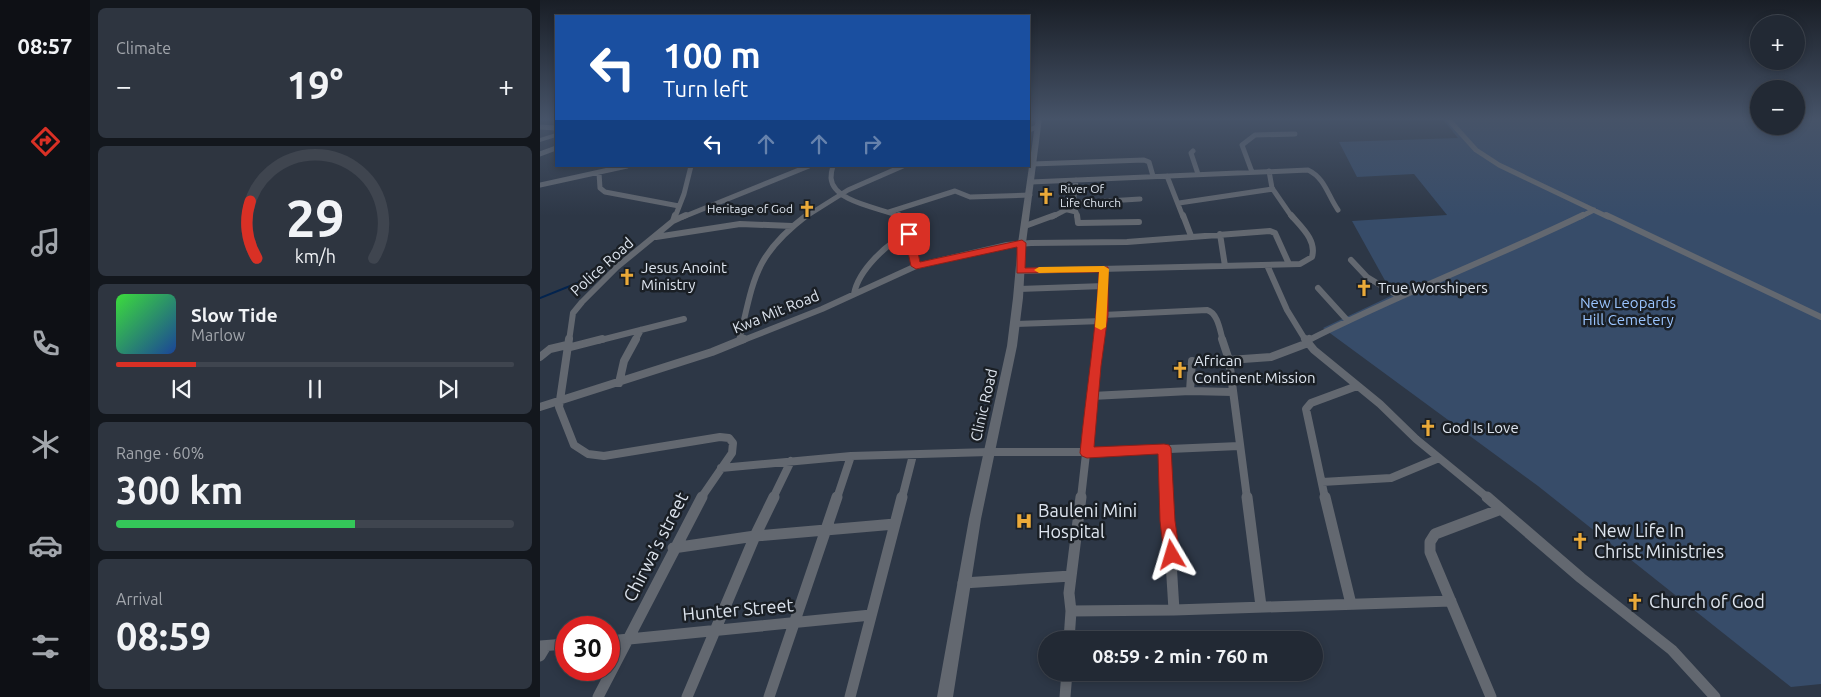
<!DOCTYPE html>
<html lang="en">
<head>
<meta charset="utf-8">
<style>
  :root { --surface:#222934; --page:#2e3540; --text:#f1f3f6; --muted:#a2a6ac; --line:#3f454f; --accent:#d93025 }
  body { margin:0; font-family:Ubuntu,sans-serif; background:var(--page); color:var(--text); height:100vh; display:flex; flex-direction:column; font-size:19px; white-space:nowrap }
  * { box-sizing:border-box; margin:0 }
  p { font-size:16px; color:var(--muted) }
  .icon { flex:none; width:28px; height:28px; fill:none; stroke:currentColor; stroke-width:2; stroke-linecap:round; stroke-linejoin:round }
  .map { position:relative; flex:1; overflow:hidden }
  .sheet { display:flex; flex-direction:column; gap:8px; padding:8px; background:#13171d; width:450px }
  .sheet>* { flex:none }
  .guide { position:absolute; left:15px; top:15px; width:475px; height:152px; border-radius:0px; box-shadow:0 2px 8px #0003,0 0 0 1px var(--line); background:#1a4fa0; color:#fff; overflow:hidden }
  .fabs { position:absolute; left:1210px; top:15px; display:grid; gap:10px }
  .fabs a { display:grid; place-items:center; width:55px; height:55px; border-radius:50%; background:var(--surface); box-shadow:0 2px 8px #0003,0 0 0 1px var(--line); font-size:25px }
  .speed { position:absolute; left:15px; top:616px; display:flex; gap:10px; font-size:25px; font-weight:700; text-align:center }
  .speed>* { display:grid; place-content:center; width:65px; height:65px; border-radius:50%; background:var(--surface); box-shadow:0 2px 8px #0003,0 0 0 1px var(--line); line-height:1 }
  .speed .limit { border:8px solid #d22; background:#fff; color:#111 }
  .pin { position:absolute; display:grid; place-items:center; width:42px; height:42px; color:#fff; margin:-21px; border-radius:10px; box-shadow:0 2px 8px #0006 }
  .me { position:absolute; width:55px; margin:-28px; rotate:353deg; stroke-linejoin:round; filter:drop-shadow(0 0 4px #0008) }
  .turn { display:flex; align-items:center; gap:18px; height:105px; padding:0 25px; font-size:22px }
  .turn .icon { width:65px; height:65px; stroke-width:2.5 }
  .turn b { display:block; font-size:35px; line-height:42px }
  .lanes { display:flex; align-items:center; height:48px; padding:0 25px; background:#0003; justify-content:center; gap:25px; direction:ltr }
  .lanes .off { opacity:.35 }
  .big { font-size:38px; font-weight:700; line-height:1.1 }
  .sheet .widget { flex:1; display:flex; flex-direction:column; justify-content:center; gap:8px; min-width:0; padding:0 18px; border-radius:8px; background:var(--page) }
  .sheet .dial { align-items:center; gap:0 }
  .dial svg { height:130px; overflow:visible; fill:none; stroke:var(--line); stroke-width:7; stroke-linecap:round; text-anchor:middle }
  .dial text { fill:var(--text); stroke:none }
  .song { display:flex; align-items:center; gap:15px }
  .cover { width:60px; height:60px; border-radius:8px; background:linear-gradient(135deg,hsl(120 70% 55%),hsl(220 70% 35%)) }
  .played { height:5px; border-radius:2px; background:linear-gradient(90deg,var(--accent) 20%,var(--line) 20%) }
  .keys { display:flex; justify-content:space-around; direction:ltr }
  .heat { display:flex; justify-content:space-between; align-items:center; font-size:28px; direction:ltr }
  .charge { height:8px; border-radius:4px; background:linear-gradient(90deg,#34c759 60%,var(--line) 0) }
  .trip { position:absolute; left:498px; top:631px; width:285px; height:50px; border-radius:25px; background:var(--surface); box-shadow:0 2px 8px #0003,0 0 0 1px var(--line); font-weight:700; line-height:50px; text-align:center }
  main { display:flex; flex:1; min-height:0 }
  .tabs { display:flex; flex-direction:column; width:90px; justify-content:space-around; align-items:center; background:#0e1015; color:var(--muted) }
  .tabs .icon { width:35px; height:35px }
  .tabs .active { color:var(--accent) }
  .tabs b { font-size:22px; color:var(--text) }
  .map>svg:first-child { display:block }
  .green { fill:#374c69 }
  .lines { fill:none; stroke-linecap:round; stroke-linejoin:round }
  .stream { stroke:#02234e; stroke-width:2 }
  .minor-far3 { stroke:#636870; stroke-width:5 }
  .minor-far2 { stroke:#636870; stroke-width:6 }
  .minor-far1 { stroke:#636870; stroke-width:8 }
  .minor { stroke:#636870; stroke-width:11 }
  .tertiary { fill:#636870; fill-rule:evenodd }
  .route { fill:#d93025; stroke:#8d1f18 }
  .slow { fill:#f59e0b }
  .labels { text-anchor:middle; stroke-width:5; stroke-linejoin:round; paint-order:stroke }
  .far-poi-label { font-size:12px; fill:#dee5ef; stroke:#1a1f25; text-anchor:start }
  .street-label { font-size:15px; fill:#dee5ef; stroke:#1a1f25 }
  .poi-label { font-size:15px; fill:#dee5ef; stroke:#1a1f25; text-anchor:start }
  .park-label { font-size:15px; fill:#9ac4fe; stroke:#1a1f25 }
  .near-poi-label { font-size:18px; fill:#dee5ef; stroke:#1a1f25; text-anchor:start }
  .near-street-label { font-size:18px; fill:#dee5ef; stroke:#1a1f25 }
</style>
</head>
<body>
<main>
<nav class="tabs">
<b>08:57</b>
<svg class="icon active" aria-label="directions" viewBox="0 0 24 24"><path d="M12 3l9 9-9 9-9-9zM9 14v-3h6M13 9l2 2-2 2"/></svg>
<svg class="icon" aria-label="music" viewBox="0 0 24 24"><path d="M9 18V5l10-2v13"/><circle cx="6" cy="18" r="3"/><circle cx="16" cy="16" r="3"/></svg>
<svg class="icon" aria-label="phone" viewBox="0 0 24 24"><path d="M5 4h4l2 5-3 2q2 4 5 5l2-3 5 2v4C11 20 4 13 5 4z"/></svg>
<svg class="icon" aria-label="climate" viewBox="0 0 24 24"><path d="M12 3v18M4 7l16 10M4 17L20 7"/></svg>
<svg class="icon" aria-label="car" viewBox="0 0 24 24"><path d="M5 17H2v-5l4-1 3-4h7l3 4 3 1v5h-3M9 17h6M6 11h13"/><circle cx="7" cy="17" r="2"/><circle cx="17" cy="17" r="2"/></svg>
<svg class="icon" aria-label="filters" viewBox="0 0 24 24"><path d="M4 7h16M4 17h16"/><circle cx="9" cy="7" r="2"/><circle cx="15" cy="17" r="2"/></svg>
</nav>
<section class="sheet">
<div class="widget"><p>Climate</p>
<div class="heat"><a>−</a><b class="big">19°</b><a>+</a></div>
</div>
<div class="widget dial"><svg viewBox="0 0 100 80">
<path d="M14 69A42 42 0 1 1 86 69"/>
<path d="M14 69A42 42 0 0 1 10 34" stroke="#d93025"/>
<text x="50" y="56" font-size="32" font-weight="700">29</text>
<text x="50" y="72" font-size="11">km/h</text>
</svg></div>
<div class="widget">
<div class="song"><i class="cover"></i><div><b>Slow Tide</b><p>Marlow</p></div></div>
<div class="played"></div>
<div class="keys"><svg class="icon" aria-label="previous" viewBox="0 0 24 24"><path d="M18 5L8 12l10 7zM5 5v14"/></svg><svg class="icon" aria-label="pause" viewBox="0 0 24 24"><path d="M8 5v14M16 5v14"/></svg><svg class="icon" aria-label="next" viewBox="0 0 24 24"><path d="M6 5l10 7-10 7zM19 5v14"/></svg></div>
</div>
<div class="widget"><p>Range · 60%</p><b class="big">300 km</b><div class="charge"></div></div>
<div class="widget"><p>Arrival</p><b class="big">08:59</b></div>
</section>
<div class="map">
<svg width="1281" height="697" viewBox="0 0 1281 697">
  <rect width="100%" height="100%" fill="#2d3746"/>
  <path class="green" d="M902,118H1219V126H1256V118H1281V684L1251,687L998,486L783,328L853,295L812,221L907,215L874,174L817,177L799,142L918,138Z"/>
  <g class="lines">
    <path class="stream" d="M0,298L50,278"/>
    <path class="minor-far3" d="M907,118L936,150L959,165L1068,217
      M0,127L16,128
      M489,130L497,127
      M653,151L651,153L658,174
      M0,154L16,148
      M492,164L604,160L609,162L613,176
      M293,166C292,169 291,174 291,178C293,203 343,208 361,217
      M729,171L732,188L752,217
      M712,172L702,145L715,135L755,134
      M59,173L60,188L65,192L139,206
      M627,176L643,217
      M491,182L768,170C785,178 788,196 798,210
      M0,185L87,166
      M535,203L600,199
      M639,203L733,189
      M528,210L536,212L537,217
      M349,212L415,191L430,197L490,195
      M135,217L144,194L151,166
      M143,217L269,166
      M265,217L308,190L363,166
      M512,217L533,206L536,180
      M1040,217L1054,210"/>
    <path class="minor-far2" d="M359,215L366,219L376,266
      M537,215L538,223L599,222
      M643,215L651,236
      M1066,215L1281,317
      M133,221L146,215
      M485,226L515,215
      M680,234L685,266
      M116,237L200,224L252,226
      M811,260L827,277L860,297
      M727,265L747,310L766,341
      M480,271L760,264L772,257C777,240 761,227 751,215
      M778,288L807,320
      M479,289L564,286
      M314,294C318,271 348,241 369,234
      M563,315L667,310C678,313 680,331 683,341
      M474,324L562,321
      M29,341L33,313L42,302L77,267L133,221L135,215
      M57,341L144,319
      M95,341L101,330
      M199,341C214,280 213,256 267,215
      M201,341L282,309L376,266L467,245L491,243L587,242L730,231L735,233L749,264
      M559,341L563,315L564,269
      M767,341C857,295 952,259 1043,215"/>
    <path class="minor-far1" d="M29,339L19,407L34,445L48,454L64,456L180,437L189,438L193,443L192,453L161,498
      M682,339L689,360L707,498
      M765,339L774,350L840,404L876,439L948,498
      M766,341L769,339
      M27,348L62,339
      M0,357L10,349L27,345
      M689,360L731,357L768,343
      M79,383L84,361L96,339
      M650,391L652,361
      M552,396L650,391L692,392
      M0,407L172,352L204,339
      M624,449L627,498
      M181,468L311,456L449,452H560L699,446
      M782,482L851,478L899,458
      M233,498L251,461
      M297,498L311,456
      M362,498L373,455
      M541,498L559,339
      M785,498L766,409L771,403L817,386"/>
    <path class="minor" d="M627,497L634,610
      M707,497L721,606
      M785,497L811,604
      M947,497L1041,578L1132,650L1175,697
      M133,548L215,536L355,524
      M423,583L531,576
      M531,611L634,610L911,601
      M529,640L531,611L529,593L541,497
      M69,641L331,615
      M0,646L26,644
      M0,656L6,646
      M58,697L162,497
      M147,697L215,536L234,497
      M229,697L297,497
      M310,697L362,497
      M525,697L527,672
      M951,697L890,552V542L895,534L961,509"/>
    <path class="tertiary" d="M496,118H502L486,243L483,298L477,346L441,519L413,697H397L429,519L467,346L473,298L478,243Z
      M16,133V137L0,142V138Z"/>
  </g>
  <linearGradient id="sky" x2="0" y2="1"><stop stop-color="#191e26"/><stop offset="0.55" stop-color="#465368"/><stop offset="1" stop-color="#465368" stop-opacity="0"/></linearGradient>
  <rect width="1281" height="216" fill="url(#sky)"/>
  <path class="route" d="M369,231L374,234L380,262L482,240L486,243L485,268L568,267V315L561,366L554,447L624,444L629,445L631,448L635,521L640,555L637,559L632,561L626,559L624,555L620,521L618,454L547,458L542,456L540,453C546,392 556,332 559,272L477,273V247L376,269L371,266L364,234Z"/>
  <path class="slow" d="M564,266L569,269L566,327L561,330L555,327L559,272L499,273L494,270L499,267Z"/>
  <defs>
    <g id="church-bare" transform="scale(1.35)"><path d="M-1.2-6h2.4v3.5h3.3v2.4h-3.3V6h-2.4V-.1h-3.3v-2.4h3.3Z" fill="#ebaa39" stroke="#1a1f25" stroke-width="2.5" paint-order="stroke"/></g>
    <g id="hospital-bare" transform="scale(1.35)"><path d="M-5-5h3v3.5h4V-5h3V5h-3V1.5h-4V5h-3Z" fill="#ebaa39" stroke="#1a1f25" stroke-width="2.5" paint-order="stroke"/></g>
  </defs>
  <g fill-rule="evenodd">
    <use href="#church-bare" x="506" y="196"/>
    <use href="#church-bare" x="267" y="209"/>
    <use href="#church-bare" x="87" y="277"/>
    <use href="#church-bare" x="824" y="288"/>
    <use href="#church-bare" x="640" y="370"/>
    <use href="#church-bare" x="888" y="428"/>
    <use href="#hospital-bare" x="484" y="521"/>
    <use href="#church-bare" x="1040" y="541"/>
    <use href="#church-bare" x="1095" y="602"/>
  </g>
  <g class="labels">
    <g class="far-poi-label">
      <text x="520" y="193">River Of<tspan x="520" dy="14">Life Church</tspan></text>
      <text x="253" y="213" text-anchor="end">Heritage of God</text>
    </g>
    <g class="street-label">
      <text transform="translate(62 267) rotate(-42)" y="5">Police Road</text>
      <text transform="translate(236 312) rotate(-22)" y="5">Kwa Mit Road</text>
      <text transform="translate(444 405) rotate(-77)" y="5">Clinic Road</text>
    </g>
    <g class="poi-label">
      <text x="101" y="273">Jesus Anoint<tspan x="101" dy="17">Ministry</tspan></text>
      <text x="838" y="293">True Worshipers</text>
      <text x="654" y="366">African<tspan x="654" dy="17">Continent Mission</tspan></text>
      <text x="902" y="433">God Is Love</text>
    </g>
    <g class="park-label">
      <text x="1088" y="308">New Leopards<tspan x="1088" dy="17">Hill Cemetery</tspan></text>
    </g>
    <g class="near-poi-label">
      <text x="498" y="517">Bauleni Mini<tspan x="498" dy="21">Hospital</tspan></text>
      <text x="1054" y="537">New Life In<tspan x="1054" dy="21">Christ Ministries</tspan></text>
      <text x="1109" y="608">Church of God</text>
    </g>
    <g class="near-street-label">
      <text transform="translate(116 547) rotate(-63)" y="6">Chirwa’s street</text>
      <text transform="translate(198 610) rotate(-5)" y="6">Hunter Street</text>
    </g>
  </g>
</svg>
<div class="fabs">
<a>+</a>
<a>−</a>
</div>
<div class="speed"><div class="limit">30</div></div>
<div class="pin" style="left:369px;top:234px;background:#d93025"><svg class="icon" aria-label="arrive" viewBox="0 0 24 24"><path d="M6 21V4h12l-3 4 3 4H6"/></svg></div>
<svg class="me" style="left:632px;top:555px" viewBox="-20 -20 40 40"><path d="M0-17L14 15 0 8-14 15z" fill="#d93025" stroke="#fff" stroke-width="4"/></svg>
<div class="trip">08:59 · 2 min · 760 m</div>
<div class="guide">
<div class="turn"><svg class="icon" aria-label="left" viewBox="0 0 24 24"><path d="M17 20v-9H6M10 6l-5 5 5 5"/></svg><div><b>100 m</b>Turn left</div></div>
<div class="lanes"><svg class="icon" aria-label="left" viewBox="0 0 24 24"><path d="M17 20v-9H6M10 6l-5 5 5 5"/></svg><svg class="icon off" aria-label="ahead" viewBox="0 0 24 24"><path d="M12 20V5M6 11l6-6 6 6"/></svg><svg class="icon off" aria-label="ahead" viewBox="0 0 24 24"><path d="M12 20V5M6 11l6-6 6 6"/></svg><svg class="icon off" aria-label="right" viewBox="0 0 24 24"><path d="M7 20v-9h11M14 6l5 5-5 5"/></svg></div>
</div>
</div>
</main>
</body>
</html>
